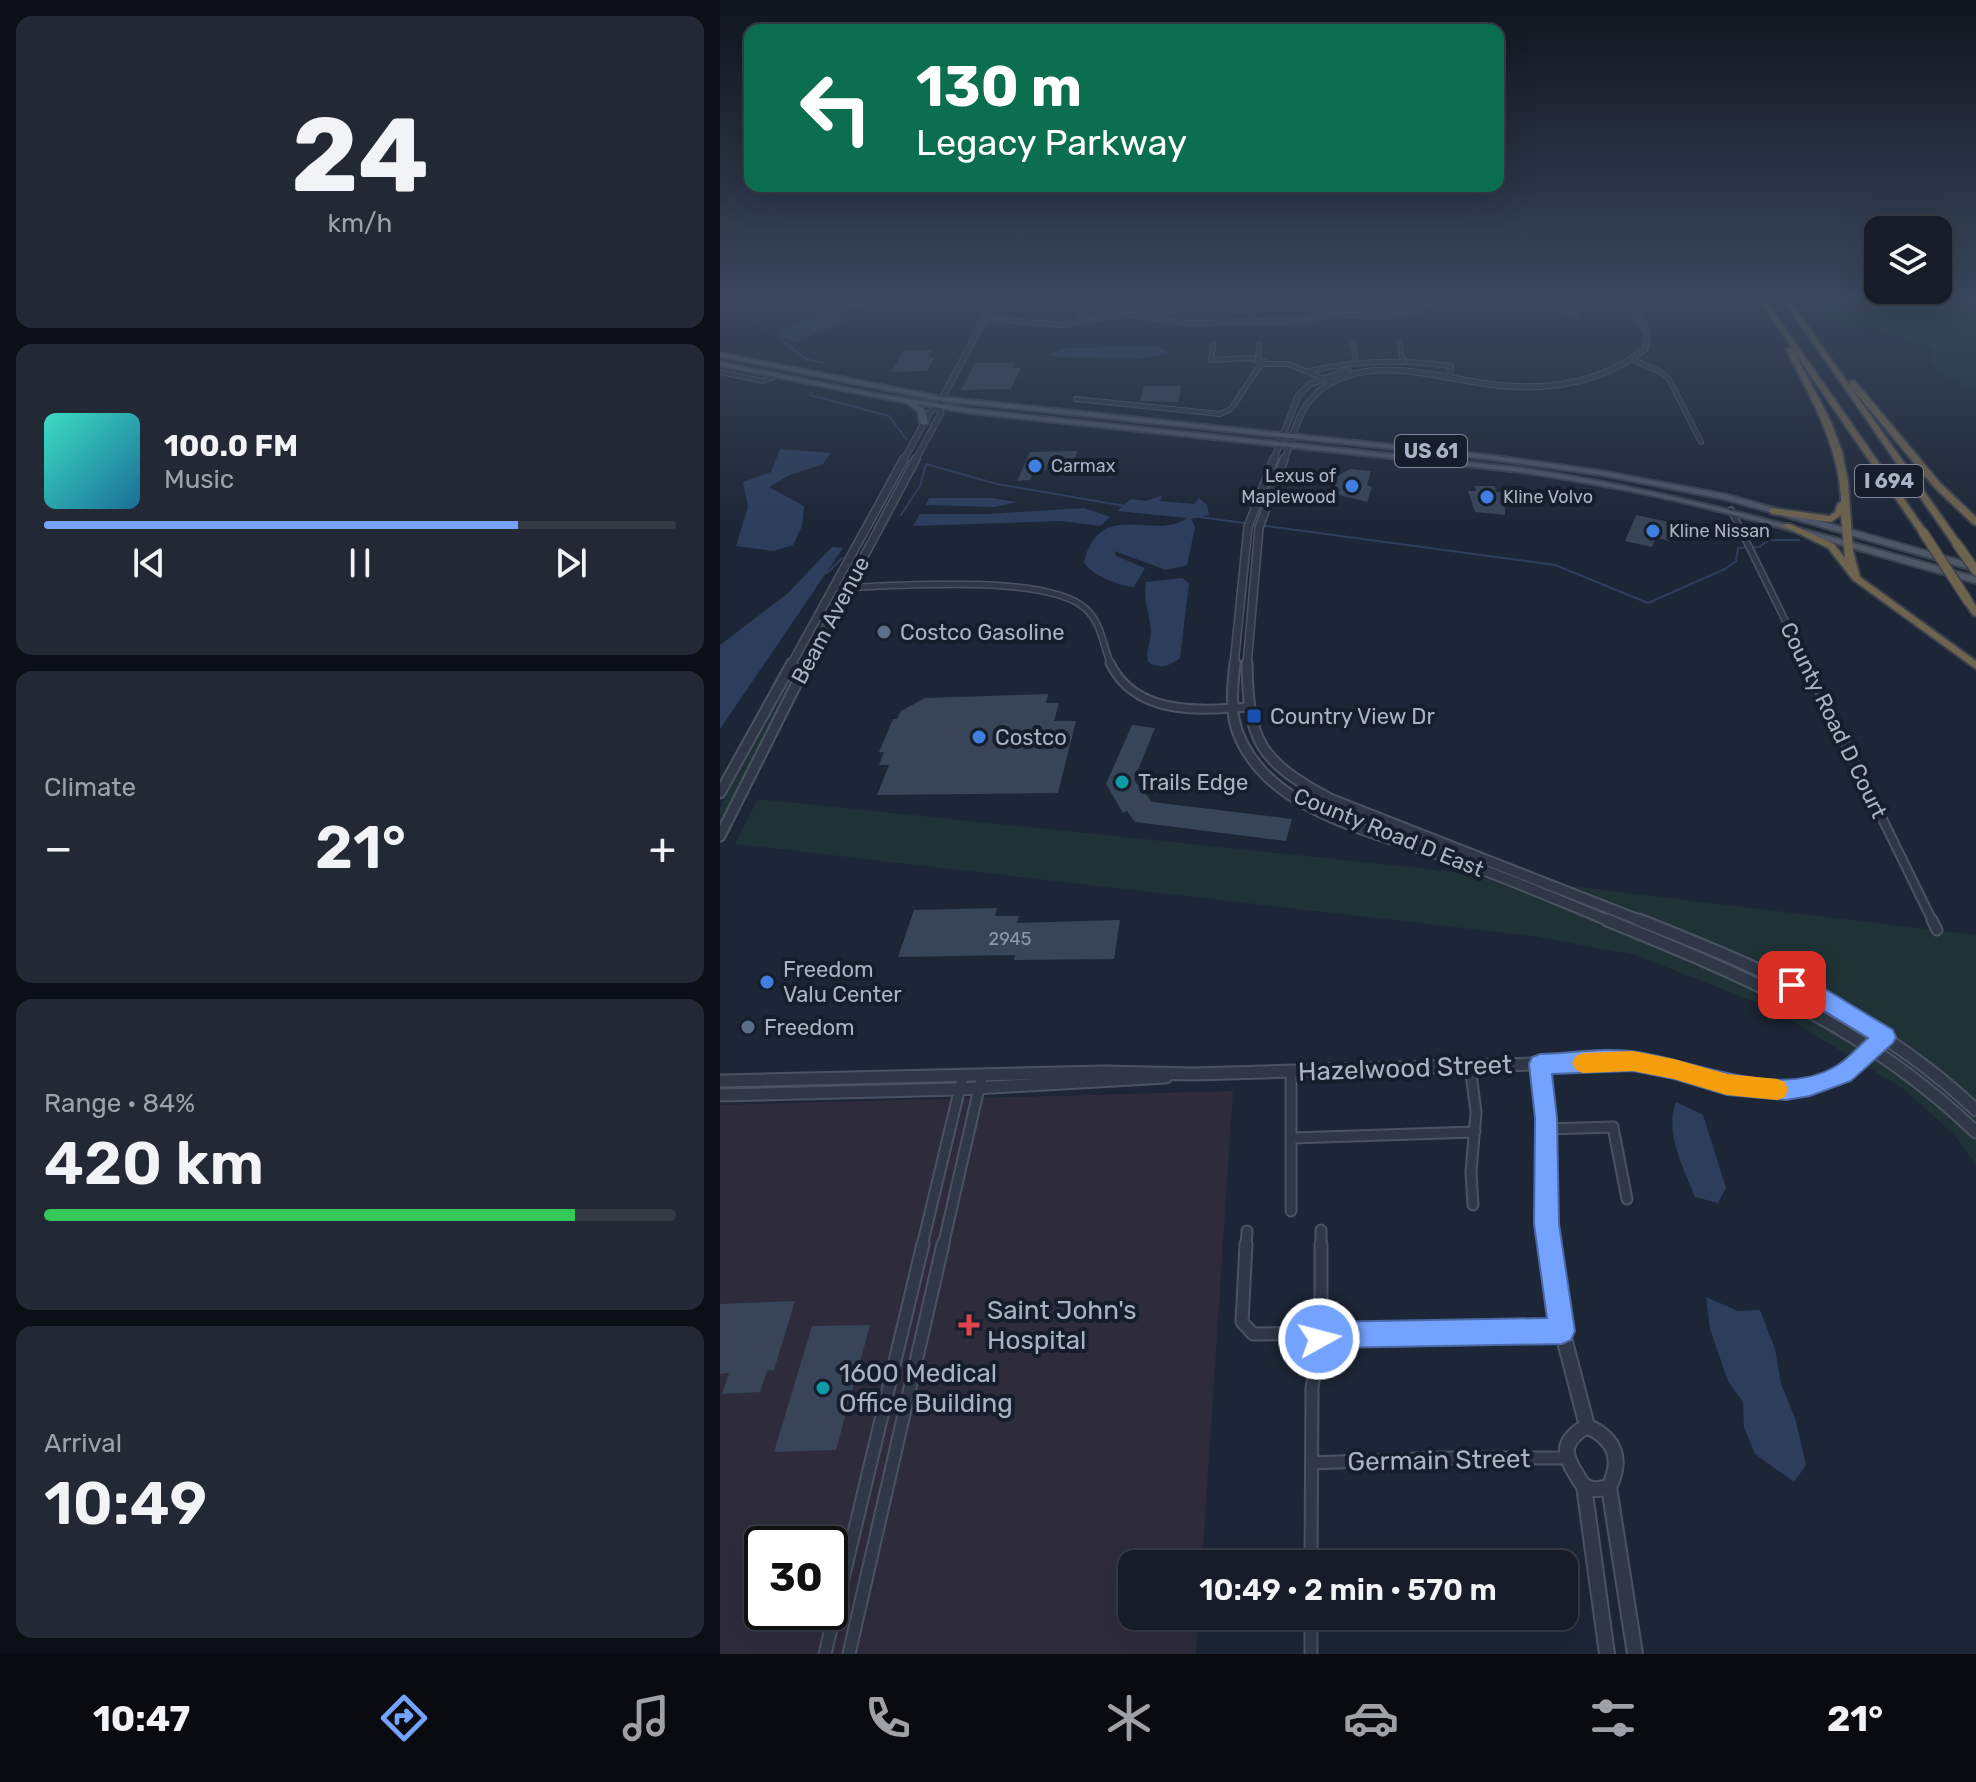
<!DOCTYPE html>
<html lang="en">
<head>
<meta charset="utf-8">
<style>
  :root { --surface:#161c28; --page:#232934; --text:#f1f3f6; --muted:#9ea1a8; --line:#353a45; --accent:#74a2ff }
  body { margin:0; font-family:Rubik,sans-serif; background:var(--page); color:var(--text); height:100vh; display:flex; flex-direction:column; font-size:30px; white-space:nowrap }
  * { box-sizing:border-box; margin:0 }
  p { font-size:26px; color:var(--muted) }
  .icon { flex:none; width:44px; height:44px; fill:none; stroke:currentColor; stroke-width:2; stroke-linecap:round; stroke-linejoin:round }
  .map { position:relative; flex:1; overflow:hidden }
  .panel { display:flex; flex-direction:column; gap:16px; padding:16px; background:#0c0f16; width:720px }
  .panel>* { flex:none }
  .banner { position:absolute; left:24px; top:24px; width:760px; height:168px; border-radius:16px; box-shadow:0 8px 32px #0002,0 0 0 2px var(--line); background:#0b6e4f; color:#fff; overflow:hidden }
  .tools { position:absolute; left:1144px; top:216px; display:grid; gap:16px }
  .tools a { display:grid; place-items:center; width:88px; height:88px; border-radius:16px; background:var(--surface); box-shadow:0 8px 32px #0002,0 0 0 2px var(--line); font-size:40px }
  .speed { position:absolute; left:24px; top:1526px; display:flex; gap:16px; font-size:40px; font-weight:700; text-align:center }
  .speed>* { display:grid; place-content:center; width:104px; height:104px; border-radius:50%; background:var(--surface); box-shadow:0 8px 32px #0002,0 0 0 2px var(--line); line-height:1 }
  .speed .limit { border:4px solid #111; border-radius:12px; background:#fff; color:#111 }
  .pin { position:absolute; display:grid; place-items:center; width:68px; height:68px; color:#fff; margin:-34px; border-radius:16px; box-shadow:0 4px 12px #0006 }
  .me { position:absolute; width:88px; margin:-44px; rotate:83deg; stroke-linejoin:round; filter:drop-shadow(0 0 6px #0008) }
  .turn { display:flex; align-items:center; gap:28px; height:168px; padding:0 40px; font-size:36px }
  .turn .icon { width:104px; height:104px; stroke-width:2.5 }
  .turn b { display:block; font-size:56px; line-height:68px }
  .big { font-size:60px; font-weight:600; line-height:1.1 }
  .panel .widget { flex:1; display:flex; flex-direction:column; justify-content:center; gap:12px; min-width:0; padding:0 28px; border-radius:16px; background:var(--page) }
  .panel .dial { align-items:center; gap:0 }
  .dial b { font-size:104px; line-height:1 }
  .song { display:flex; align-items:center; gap:24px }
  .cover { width:96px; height:96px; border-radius:12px; background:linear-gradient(135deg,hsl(170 70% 55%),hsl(200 70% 35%)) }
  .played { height:8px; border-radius:4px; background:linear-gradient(90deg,var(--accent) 75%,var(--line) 75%) }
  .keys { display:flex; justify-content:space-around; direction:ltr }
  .heat { display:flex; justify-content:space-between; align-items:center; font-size:44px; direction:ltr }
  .charge { height:12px; border-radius:6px; background:linear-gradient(90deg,#34c759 84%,var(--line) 0) }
  .trip { position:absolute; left:398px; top:1550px; width:460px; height:80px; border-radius:16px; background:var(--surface); box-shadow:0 8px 32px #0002,0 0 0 2px var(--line); font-weight:600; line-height:80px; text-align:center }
  .tabs { display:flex; height:128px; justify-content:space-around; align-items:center; background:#090b10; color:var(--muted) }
  .tabs .icon { width:56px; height:56px }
  .tabs .selected { color:var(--accent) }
  .tabs b { font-size:36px; color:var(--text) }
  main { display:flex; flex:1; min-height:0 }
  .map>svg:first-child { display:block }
  .medical { fill:#2e2c3b; fill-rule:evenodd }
  .green { fill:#1f3337 }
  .water { fill:#2d3e5d }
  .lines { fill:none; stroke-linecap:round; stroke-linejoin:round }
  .stream { stroke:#2d3e5d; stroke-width:2 }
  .building { fill:#384458 }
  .minor-far4-casing { stroke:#4b5362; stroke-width:6 }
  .minor-far3-casing { stroke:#4b5362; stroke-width:8 }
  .minor-far2-casing { stroke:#4b5362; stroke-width:11 }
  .minor-far1-casing { stroke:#4b5362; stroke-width:13 }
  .minor-casing { stroke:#4b5362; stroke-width:15 }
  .tertiary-far4-casing { stroke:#4b5362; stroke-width:7 }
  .tertiary-far3-casing { stroke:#4b5362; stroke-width:10 }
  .tertiary-far2-casing { stroke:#4b5362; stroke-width:13 }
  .tertiary-far1-casing { stroke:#4b5362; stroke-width:15 }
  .tertiary-casing { stroke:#4b5362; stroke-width:18 }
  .primary-casing { stroke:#3a4250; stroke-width:4 }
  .motorway-casing { stroke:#38404e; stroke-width:4 }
  .minor-far4 { stroke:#303847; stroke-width:4 }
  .minor-far3 { stroke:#303847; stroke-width:5 }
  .minor-far2 { stroke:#303847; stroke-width:7 }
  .minor-far1 { stroke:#303847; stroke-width:9 }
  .minor { stroke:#303847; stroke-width:11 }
  .tertiary-far4 { stroke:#303847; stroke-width:5 }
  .tertiary-far3 { stroke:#303847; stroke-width:7 }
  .tertiary-far2 { stroke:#303847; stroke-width:9 }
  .tertiary-far1 { stroke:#303847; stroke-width:11 }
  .tertiary { stroke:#303847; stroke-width:14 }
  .primary { fill:#4e5767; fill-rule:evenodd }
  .motorway { fill:#6e634d; fill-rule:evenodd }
  .motorway-bridge-casing { stroke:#38404e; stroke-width:12; stroke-linecap:butt }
  .motorway-bridge { stroke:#6e634d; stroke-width:9 }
  .route { fill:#74a2ff; stroke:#4b69a6; stroke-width:2 }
  .slow { fill:#f59e0b }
  .shop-dot { fill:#3f7fe0; stroke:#161e2b; stroke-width:3 }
  .service-dot { fill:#5c6f8a; stroke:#161e2b; stroke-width:3 }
  .transit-dot { fill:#1a4fb4; stroke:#161e2b; stroke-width:3 }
  .culture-dot { fill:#0f9aa8; stroke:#161e2b; stroke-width:3 }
  .health-dot { fill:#e0444e; stroke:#161e2b; stroke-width:3 }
  .labels { text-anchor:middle; stroke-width:8; stroke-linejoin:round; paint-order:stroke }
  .far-poi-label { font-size:18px; fill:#aab3c5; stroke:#161e2b; text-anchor:start }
  .number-label { font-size:18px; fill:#8e97aa }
  .shield { fill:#161e2b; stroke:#7e8697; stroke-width:2 }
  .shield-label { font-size:20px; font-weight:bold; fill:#aab3c5 }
  .street-label { font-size:22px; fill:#aab3c5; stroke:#161e2b }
  .poi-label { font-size:22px; fill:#aab3c5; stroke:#161e2b; text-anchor:start }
  .near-street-label { font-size:26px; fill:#aab3c5; stroke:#161e2b }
  .near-poi-label { font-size:26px; fill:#aab3c5; stroke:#161e2b; text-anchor:start }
</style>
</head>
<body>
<main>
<section class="panel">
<div class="widget dial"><b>24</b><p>km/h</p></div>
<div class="widget">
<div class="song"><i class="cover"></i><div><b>100.0 FM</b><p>Music</p></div></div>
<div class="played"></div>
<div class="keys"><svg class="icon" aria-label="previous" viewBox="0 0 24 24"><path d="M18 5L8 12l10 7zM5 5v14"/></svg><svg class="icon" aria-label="pause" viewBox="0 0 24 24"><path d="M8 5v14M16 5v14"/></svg><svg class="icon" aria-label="next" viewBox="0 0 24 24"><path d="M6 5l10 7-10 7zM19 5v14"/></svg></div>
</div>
<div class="widget"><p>Climate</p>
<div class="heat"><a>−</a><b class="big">21°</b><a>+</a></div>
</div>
<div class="widget"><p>Range · 84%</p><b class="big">420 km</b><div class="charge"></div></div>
<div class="widget"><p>Arrival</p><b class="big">10:49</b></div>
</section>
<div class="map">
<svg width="1256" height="1654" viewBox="0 0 1256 1654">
  <rect width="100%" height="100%" fill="#1d2636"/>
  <path class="medical" d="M513,1091L482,1564H412V1616H479L476,1654H0V1105ZM42,1544H110V1612H42Z"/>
  <path class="green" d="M1098,298H1234L1256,308V391L1218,371L1210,362L1213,350L1208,346L1160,332L1154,325L1121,324L1100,310Z
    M112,603H115L47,729L0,829V808Z
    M38,799L691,867L1256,935V1163L1233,1134L1185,1090L1049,1007L915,955L813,936L15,844Z"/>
  <path class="water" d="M136,298H157L112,319H129L75,342L56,333Z
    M438,346L450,353L423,358L335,357L329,354L346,348Z
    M60,449L110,453L103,464L70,475L49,487L84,506L82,526L73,545L54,551L16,546L28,507L23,482L51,472Z
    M443,495L440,501L474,504L479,498L487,505L489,515L471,519L475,527L467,565L446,570L394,551L396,556L425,568L414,587C400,586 370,575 364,562C381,497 434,542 467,518L397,511L411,499L426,501Z
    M209,498H273L296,502L275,507L206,505Z
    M364,508L390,517L380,526L342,521L193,526L200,514H267Z
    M112,547L123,548L0,729V645L67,594Z
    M462,578L469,583L460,658C449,666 440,670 428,662C425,650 432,641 431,629C429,612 423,600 426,582Z
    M956,1102L983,1115L1006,1188L998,1203L975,1197C964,1168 944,1133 956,1102Z
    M986,1297L1018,1311L1040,1310L1055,1349L1061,1384L1075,1418L1086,1465L1074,1482L1035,1454L1024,1427L1023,1402L1008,1381L990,1329Z"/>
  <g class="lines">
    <path class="stream" d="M13,298L48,329
      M59,338L86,359L104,363
      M92,393L90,395L169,416L186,439
      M181,515L200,486L206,464L277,484L405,506
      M472,516L835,565L928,603L1005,569L1016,561L1018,548L1039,547L1049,540H1079
      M107,573L122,558"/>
  </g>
  <path class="building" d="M184,350H213L209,357H215L207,371L171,372Z
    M255,363H294L292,368H301L291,389L241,390Z
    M424,386H461L458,402L420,401Z
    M357,451L355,461L328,462L326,470L313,473L310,480L297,481L310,452Z
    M630,469L651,471L647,485L652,487L647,502L615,494L618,487H613L615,484L602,483L605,475L617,476Z
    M755,486H775L776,492L785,491V515L755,512L748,491H756Z
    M916,515L958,524L952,541L936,538L932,547L905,541Z
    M328,694L326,703H339L334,721H356L338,793L157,795L169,765H159L164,752H159L173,719H177L181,711L205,698Z
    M412,725L435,728L414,780L432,802L572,819L566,841L415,822L407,811L403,813L386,784Z
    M277,908L275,916H299L297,923L400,920L394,959L294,960L295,955L178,957L194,910Z
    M75,1301L54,1370L47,1371L40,1392L2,1394L9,1373L0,1374V1304Z
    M150,1325L116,1450L54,1452L92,1326Z"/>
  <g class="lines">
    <g class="minor-far4-casing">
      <path id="minor-far4" d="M831,298L839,309L857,317
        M529,299L532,322
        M265,318L340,325L405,314L466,323L578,321L617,314L665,317L699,310L711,298
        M436,318L450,311L454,303L449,299
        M361,323L358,308L364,303
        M632,342L636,360
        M679,342L683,361
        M493,345L491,360L530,358L545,362
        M538,358L539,345
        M911,359L939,371L949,379L981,442
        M589,371C637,360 683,359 731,366L730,378
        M0,372L43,381L56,376
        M356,399L500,414L511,409L541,364H568L612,382"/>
    </g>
    <g class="minor-far3-casing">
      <path id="minor-far3" d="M1011,510L1087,665
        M112,588C168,587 326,572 366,609C382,624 383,646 391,665"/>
    </g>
    <g class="minor-far2-casing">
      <path id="minor-far2" d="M390,663C415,715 477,711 528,707
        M1086,663L1213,922"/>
    </g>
    <g class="minor-far1-casing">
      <path id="minor-far1" d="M1212,920L1217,930
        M750,1066L756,1112L751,1172L753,1205
        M571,1071V1211
        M826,1129L893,1127L907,1199
        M572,1138L755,1132
        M601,1230V1246
        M202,1246L243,1075
        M223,1246L262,1075
        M526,1246L527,1231"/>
    </g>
    <g class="minor-casing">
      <path id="minor" d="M526,1244L522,1322L533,1334L842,1331
        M592,1463L722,1458H846
        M591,1564L592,1388L601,1330V1244
        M591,1616V1654
        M105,1654L203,1244
        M129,1654L223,1244"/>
    </g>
    <g class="tertiary-far4-casing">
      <path id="tertiary-far4" d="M183,461L210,412L218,406L276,298
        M195,461L221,413L218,406
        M553,461L578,396L590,384L628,370
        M564,461C571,443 576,419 587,404C633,343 724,382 786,386C836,390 885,380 925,349L928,335L909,298"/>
    </g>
    <g class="tertiary-far3-casing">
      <path id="tertiary-far3" d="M71,665L184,459
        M86,665L196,459
        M514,665L528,527L554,459
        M527,665L539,528L564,459"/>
    </g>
    <g class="tertiary-far2-casing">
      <path id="tertiary-far2" d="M515,663C510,707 509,734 541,770C587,822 682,840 745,863C795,881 843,902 892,922
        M527,663C528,742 540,761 610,799L924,922
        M0,793L72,663
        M0,836L87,663"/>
    </g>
    <g class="tertiary-far1-casing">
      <path id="tertiary-far1" d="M887,920C1027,977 1145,1026 1256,1132
        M919,920C1042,968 1159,1018 1256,1110
        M820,1064L829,1246
        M0,1081L384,1072L473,1074L913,1061L1024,1088L1066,1089L1090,1086L1123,1074L1156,1044
        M0,1095L239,1089L446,1077"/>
    </g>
    <g class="tertiary-casing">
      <path id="tertiary" d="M828,1244L843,1334L867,1426
        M867,1426C895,1439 903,1459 889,1487C882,1488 876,1491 869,1488C862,1486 860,1480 856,1474C842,1452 843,1440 867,1426Z
        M864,1486L887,1654
        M889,1487L915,1654"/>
    </g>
    <g class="primary-casing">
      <path id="primary" d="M0,353L222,397L768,455L882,471L1008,495L1256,565V571L1004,499L882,475L768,459L222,401L0,357Z
        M0,362L157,394L250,409L801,468C958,491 1104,535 1256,577V583C1162,558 1069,528 974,505C917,491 859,481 801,472L250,413L196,404L205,411L208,423L204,425L200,423L198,412L187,403L0,366Z"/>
    </g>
    <g class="motorway-casing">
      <path id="motorway" d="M1038,298H1044L1207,532L1206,534H1200L1075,353L1111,422L1122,452L1128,482L1133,551L1140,577L1256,661V669L1133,580L1108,548L1063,526L1064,524H1070L1114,544L1125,558L1121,515L1111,522L1052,514L1048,511L1052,508L1109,516L1115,512L1118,503L1121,502V496C1117,441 1090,397 1066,349L1072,347Z
        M1062,298H1068L1240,542V546H1234Z
        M1129,381H1135L1221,484L1256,517V525L1253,524L1215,488L1129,385Z
        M1248,598L1251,599L1256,606V616L1253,615L1243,601Z"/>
    </g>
    <use href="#minor-far4" class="minor-far4"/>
    <use href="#minor-far3" class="minor-far3"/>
    <use href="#minor-far2" class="minor-far2"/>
    <use href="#minor-far1" class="minor-far1"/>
    <use href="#minor" class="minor"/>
    <use href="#tertiary-far4" class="tertiary-far4"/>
    <use href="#tertiary-far3" class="tertiary-far3"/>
    <use href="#tertiary-far2" class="tertiary-far2"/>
    <use href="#tertiary-far1" class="tertiary-far1"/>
    <use href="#tertiary" class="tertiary"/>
    <use href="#primary" class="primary"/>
    <use href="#motorway" class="motorway"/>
    <g class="motorway-bridge-casing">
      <path id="motorway-bridge" d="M1203,532L1248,601
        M1237,544L1256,571"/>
    </g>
    <use href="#motorway-bridge" class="motorway-bridge"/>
  </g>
  <linearGradient id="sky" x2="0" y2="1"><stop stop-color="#10151e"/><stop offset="0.56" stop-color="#3a475d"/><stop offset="1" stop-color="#3a475d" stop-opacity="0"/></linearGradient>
  <rect width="1256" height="529" fill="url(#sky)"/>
  <path class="route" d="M1072,976L1100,986L1173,1030L1176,1037L1173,1043L1131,1081L1090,1096L1066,1100L1007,1095L954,1079L913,1071L832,1074L837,1118L839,1224L855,1331L851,1340L842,1344L609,1348L599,1352L590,1349L586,1339L591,1326L601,1322L827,1318L814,1224L815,1118L809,1064L812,1057L820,1054C851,1053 887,1047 918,1052C976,1061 1060,1100 1116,1066C1128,1059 1138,1047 1148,1038L1085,999L1065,991L1062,985L1065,979Z"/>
  <path class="slow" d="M913,1051L954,1059L1007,1074L1057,1079L1065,1082L1068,1090L1065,1097L1057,1100L1007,1095L954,1079L913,1071L863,1073L856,1070L852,1063L856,1056L863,1053Z"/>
  <g class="shop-dot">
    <circle cx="315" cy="466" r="8"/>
    <circle cx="632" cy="486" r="8"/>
    <circle cx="767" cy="497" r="8"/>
    <circle cx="933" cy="531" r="8"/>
    <circle cx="259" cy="737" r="8"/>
    <circle cx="47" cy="982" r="8"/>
  </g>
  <g class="service-dot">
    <circle cx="164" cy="632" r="8"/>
    <circle cx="28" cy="1027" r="8"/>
  </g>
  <rect class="transit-dot" x="526" y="708" width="16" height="16" rx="4"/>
  <g class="culture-dot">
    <circle cx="402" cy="782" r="8"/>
    <circle cx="103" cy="1388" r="8"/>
  </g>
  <path class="health-dot" d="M245 1313h8v8h8v8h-8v8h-8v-8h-8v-8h8z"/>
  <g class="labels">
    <g class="far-poi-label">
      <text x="331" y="472">Carmax</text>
      <text x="616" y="482" text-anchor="end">Lexus of<tspan x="616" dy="21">Maplewood</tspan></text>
      <text x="783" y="503">Kline Volvo</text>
      <text x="949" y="537">Kline Nissan</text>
    </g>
    <g class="number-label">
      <text x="290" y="945">2945</text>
    </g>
    <g class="shield">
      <rect x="675" y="435" width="72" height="32" rx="6"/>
      <rect x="1135" y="465" width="68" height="32" rx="6"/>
    </g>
    <g class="shield-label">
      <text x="711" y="458">US 61</text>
      <text x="1169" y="488">I 694</text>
    </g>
    <g class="street-label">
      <text transform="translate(110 620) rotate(-62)" y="8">Beam Avenue</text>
      <text transform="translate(1114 720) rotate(64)" y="8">County Road D Court</text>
      <text transform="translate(669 832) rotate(22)" y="8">County Road D East</text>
    </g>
    <g class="poi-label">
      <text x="180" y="640">Costco Gasoline</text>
      <text x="550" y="724">Country View Dr</text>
      <text x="275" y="745">Costco</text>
      <text x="418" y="790">Trails Edge</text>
      <text x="63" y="977">Freedom<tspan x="63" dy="25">Valu Center</tspan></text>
      <text x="44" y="1035">Freedom</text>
    </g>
    <g class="near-street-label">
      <text transform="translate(685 1068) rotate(-2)" y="9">Hazelwood Street</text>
      <text transform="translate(719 1460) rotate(-1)" y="9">Germain Street</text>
    </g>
    <g class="near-poi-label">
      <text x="267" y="1319">Saint John's<tspan x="267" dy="30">Hospital</tspan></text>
      <text x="119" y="1382">1600 Medical<tspan x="119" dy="30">Office Building</tspan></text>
    </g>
  </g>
</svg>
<div class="tools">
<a><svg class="icon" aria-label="layers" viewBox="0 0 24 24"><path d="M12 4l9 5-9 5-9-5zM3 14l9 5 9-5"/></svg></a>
</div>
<div class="speed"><div class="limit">30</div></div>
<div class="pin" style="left:1072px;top:985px;background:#d93025"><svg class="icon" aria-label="arrive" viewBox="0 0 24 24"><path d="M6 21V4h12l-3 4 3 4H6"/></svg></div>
<svg class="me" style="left:599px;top:1339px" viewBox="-20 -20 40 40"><circle r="17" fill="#74a2ff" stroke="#fff" stroke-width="3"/><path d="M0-11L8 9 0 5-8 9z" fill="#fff"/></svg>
<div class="trip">10:49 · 2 min · 570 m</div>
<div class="banner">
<div class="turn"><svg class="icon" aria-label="left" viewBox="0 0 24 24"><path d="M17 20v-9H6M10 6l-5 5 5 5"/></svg><div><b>130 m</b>Legacy Parkway</div></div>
</div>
</div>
</main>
<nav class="tabs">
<b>10:47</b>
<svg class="icon selected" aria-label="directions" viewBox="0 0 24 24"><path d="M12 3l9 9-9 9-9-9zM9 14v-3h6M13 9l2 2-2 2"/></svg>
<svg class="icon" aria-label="music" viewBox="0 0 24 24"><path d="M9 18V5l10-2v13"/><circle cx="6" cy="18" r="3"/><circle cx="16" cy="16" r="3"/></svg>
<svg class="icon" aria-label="phone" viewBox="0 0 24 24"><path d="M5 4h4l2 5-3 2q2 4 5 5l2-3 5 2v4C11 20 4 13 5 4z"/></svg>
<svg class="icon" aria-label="climate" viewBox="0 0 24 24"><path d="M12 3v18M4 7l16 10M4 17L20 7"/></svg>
<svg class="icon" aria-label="car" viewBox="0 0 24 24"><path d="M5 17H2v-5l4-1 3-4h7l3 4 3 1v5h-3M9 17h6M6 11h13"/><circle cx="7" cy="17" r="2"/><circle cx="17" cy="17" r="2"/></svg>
<svg class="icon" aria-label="filters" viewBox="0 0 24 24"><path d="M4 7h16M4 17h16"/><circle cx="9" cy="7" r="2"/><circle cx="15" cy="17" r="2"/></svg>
<b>21°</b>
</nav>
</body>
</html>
